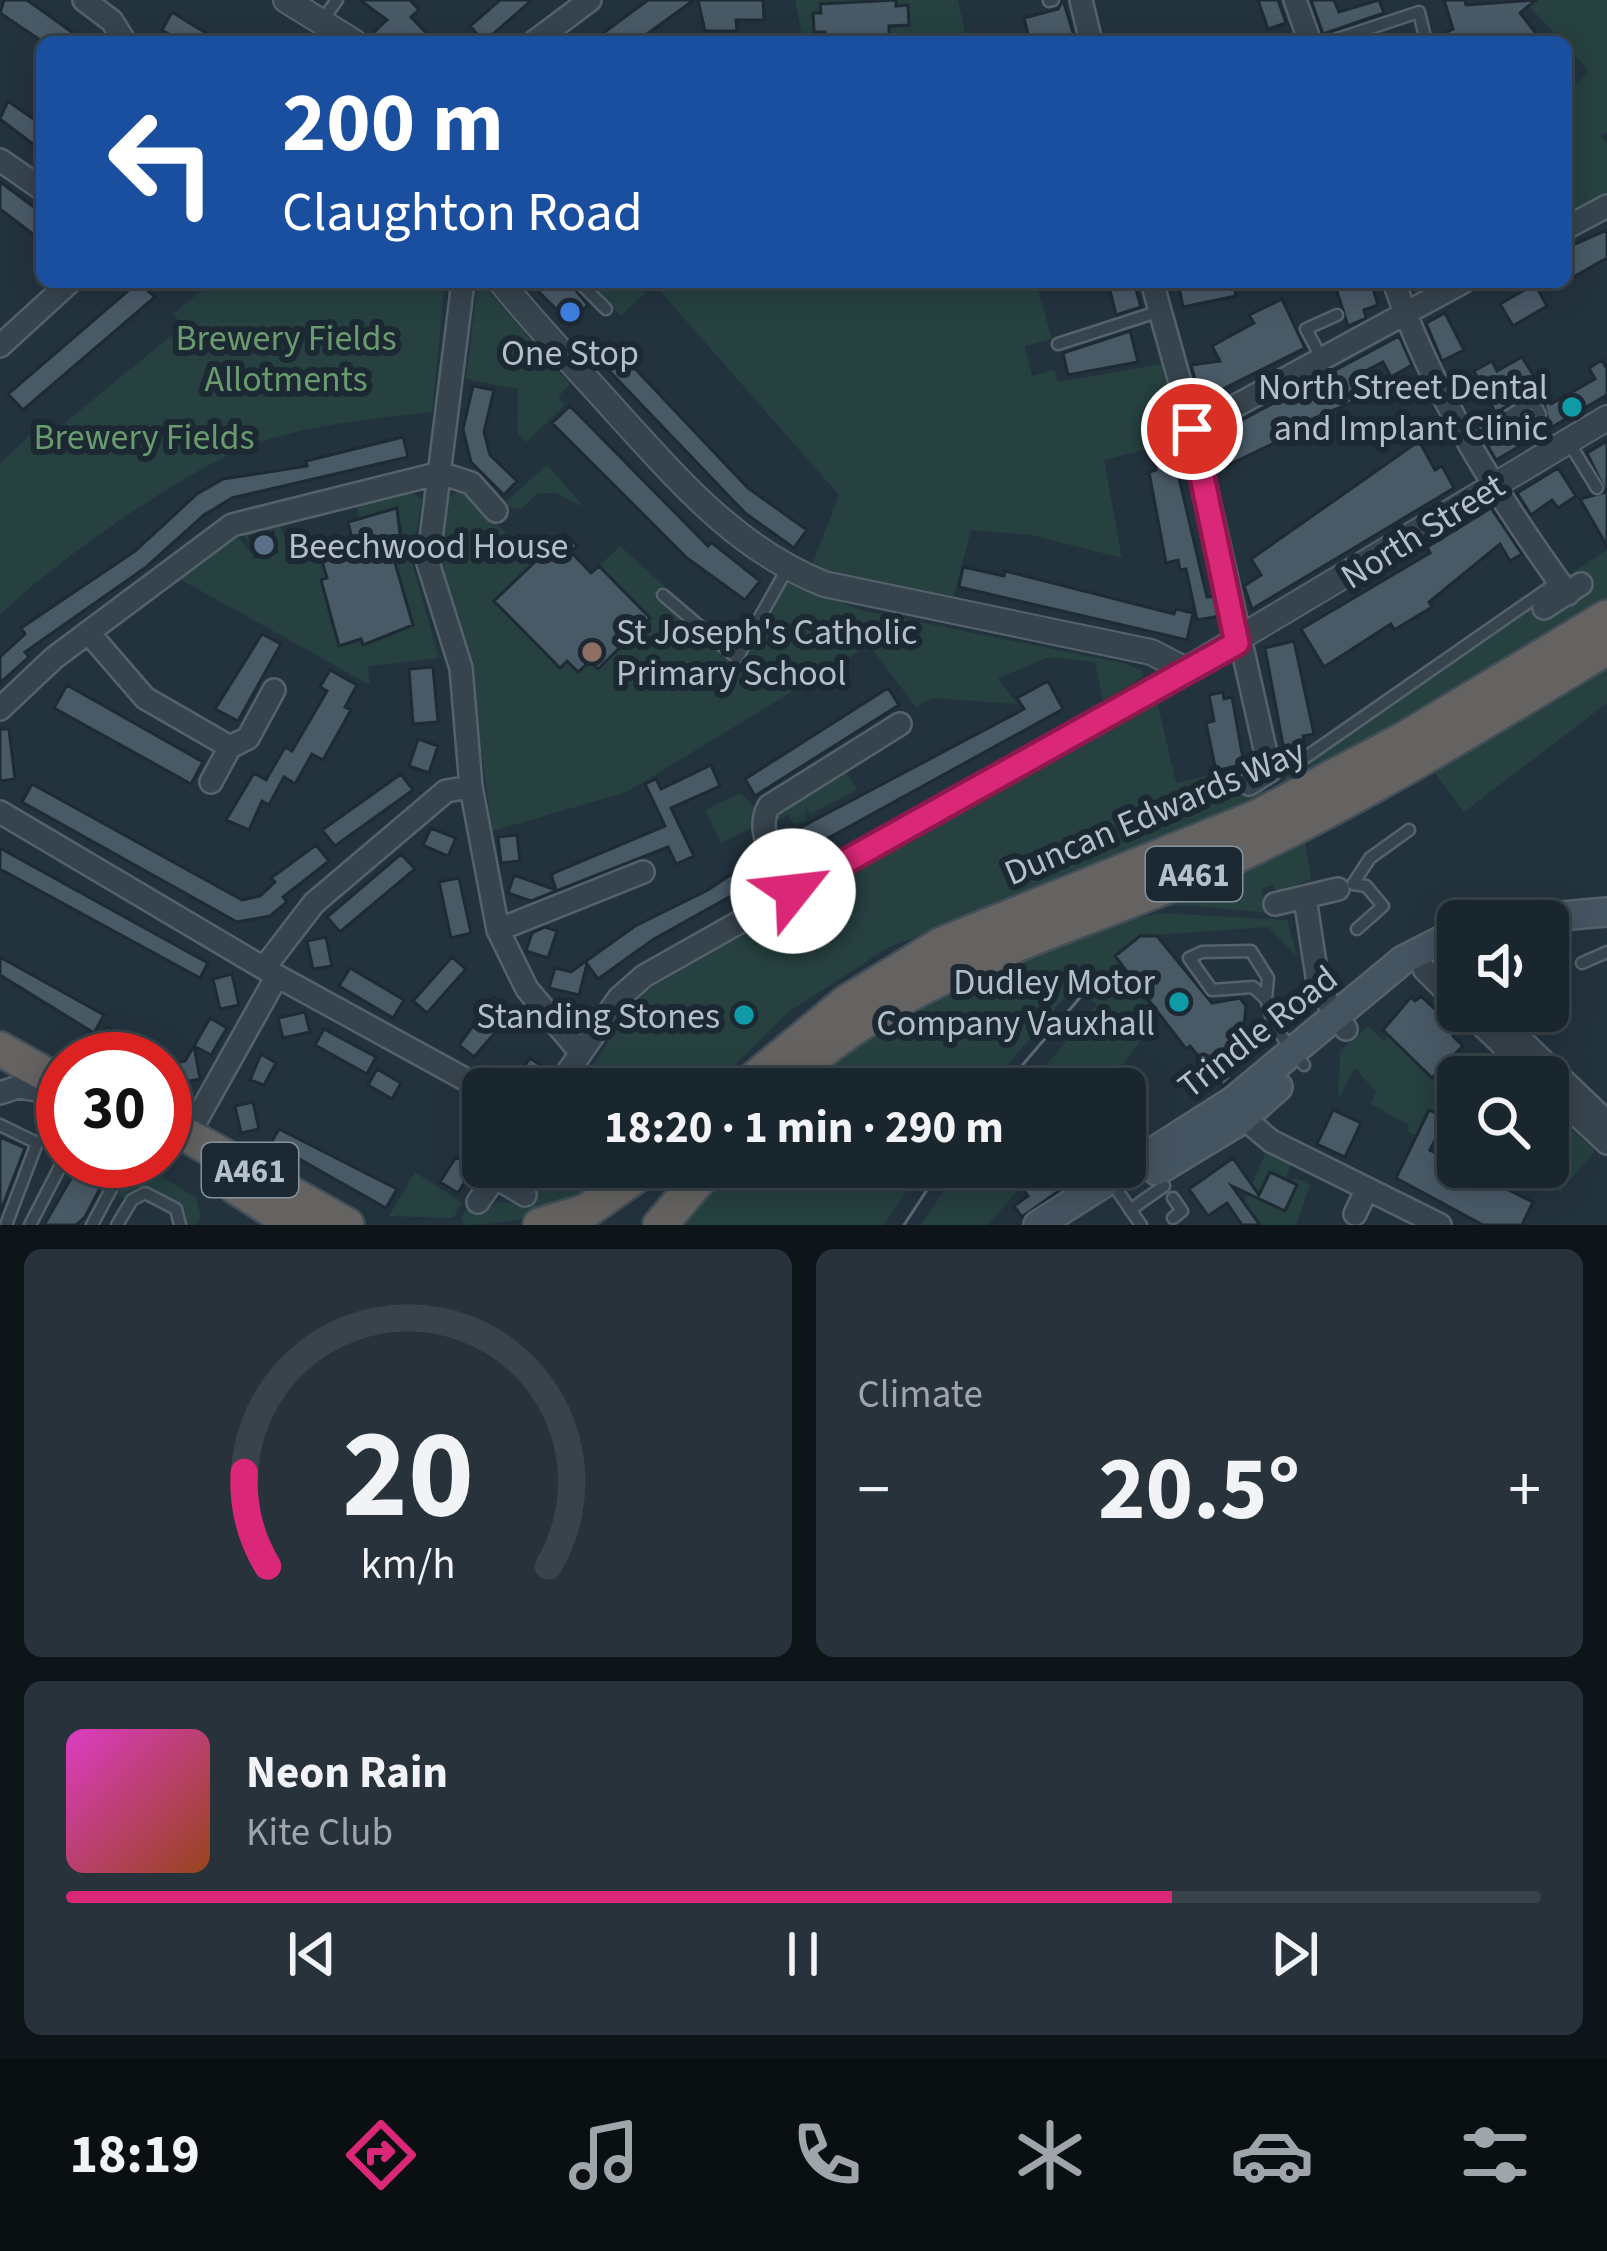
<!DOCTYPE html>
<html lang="en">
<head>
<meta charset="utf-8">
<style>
  :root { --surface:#1a262e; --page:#27323a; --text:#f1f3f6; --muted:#9fa5aa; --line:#38434a; --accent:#db2777 }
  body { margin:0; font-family:"Source Sans 3",sans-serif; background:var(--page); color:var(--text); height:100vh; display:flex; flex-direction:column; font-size:45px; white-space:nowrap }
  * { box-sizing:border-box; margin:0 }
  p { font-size:39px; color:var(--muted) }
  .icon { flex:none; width:66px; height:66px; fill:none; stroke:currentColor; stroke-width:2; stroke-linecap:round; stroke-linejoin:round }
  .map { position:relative; height:1225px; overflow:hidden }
  .drawer { display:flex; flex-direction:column; gap:24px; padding:24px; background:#0e1519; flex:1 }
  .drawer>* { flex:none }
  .hud { position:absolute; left:36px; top:36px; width:1536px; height:252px; border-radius:18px; box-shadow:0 6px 30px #0003,0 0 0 3px var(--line); background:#1a4fa0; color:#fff; overflow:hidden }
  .fabs { position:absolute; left:1437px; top:900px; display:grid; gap:24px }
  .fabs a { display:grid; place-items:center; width:132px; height:132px; border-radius:18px; background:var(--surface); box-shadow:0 6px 30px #0003,0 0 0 3px var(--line); font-size:60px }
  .speed { position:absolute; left:36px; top:1032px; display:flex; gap:24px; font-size:60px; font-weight:700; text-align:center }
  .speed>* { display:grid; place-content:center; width:156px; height:156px; border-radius:50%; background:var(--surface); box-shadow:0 6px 30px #0003,0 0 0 3px var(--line); line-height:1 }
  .speed .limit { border:18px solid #d22; background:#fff; color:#111 }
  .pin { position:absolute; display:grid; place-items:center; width:102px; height:102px; color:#fff; margin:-51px; border:6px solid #fff; border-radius:50%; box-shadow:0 3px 12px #0007 }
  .me { position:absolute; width:132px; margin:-66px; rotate:61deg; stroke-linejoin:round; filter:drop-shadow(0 0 9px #0008) }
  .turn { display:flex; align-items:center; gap:42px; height:252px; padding:0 48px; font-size:54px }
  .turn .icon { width:156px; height:156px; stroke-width:2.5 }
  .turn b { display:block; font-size:84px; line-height:102px }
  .big { font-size:90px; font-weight:700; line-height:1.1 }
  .drawer .tile { flex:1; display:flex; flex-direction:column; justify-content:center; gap:18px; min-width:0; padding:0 42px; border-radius:18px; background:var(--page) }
  .drawer .dial { align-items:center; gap:0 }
  .dial svg { height:312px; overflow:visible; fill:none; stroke:var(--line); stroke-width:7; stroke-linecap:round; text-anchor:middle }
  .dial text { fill:var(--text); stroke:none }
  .song { display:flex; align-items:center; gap:36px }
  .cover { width:144px; height:144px; border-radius:18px; background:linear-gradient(135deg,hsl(310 70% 55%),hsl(20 70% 35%)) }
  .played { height:12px; border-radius:6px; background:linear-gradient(90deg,var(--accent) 75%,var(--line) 75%) }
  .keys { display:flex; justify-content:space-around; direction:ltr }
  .heat { display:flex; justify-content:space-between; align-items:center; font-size:66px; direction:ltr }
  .drawer .tiles { flex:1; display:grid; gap:24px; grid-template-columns:1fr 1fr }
  .tile:last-child { grid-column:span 2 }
  .trip { position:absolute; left:462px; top:1068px; width:684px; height:120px; border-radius:18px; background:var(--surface); box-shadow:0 6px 30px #0003,0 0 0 3px var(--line); font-weight:700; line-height:120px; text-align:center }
  .tab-bar { display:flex; height:192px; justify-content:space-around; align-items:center; background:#0a0f12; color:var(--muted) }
  .tab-bar .icon { width:84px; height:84px }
  .tab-bar .on { color:var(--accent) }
  .tab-bar b { font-size:54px; color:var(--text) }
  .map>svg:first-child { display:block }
  .green { fill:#264140 }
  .building { fill:#495a67; stroke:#1e2b35; stroke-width:3; fill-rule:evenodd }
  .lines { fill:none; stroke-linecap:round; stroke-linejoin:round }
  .service-casing { stroke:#55626c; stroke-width:15 }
  .minor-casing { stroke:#55626c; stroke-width:26 }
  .tertiary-casing { stroke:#55626c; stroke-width:28 }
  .secondary-casing { stroke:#55626c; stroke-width:32 }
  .trunk-casing { stroke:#424f59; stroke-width:38 }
  .service { stroke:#37444e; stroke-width:10 }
  .minor { stroke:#37444e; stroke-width:21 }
  .tertiary { stroke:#37444e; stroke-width:24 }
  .secondary { stroke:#455461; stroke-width:27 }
  .trunk { stroke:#646361; stroke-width:33 }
  .tram { stroke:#596975; stroke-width:3 }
  .route-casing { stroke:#8e194d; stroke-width:30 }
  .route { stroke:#db2777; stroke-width:21 }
  .shop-dot { fill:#3f7fe0; stroke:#1c2933; stroke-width:4.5 }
  .culture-dot { fill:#0f9aa8; stroke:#1c2933; stroke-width:4.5 }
  .service-dot { fill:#5c6f8a; stroke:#1c2933; stroke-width:4.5 }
  .education-dot { fill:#8d6e63; stroke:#1c2933; stroke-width:4.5 }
  .labels { text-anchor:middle; stroke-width:12; stroke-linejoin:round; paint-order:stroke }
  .shield { fill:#1c2933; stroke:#86929c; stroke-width:3 }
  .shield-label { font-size:33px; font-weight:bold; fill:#b3bfc9 }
  .park-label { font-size:36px; fill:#6a9b6e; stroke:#1c2933 }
  .poi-label { font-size:36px; fill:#b3bfc9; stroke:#1c2933; text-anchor:end }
  .street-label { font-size:36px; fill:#b3bfc9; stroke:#1c2933 }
</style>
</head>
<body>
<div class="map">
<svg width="1607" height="1225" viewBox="0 0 1607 1225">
  <rect width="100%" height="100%" fill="#23333e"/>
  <path class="green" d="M795,0H958L967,42H803Z
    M1536,0H1607V132L1601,136L1607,144V193L1566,215V93L1589,71L1529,6Z
    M212,282H445L432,412C375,418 315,424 260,442C191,465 52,563 0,615V463L36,430L45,439L183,326L173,314Z
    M589,282H1036L1052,339L1025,346L1032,376L1054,370L1058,382L1161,364L1170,401L1149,407L1159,446L1104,460L1122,558L1031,535L971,530L953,600L811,568L839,495L654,284L621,316Z
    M485,287L570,384L558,397L565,405L526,442L517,433L518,389L466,379L476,294Z
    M547,465L584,507L556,493H538L521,509L501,506Z
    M406,488L422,500L411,559L439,658L368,666L370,685L178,578L235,534L255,557L277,552L273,532L252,545L240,532L279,520L292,563L320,555L327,578L321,580L339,645L390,637V632L412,625L393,556L402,553L396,534L403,531L397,509L360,519L355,501Z
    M460,490L536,561L495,601L560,668L567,661H590L598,669L650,619L599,566L620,546L664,586L655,598L739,670L786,582L861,610L1126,664L1143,671V677L1103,701L1095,662L1049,657L998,678L1017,704L933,698L916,707L869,645L627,792L492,831L470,666L440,567L448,498Z
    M1607,550V602L1286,785L1284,768L1309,761L1555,590L1573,585L1569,575Z
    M1607,664V703L1464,812L1431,768Z
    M1157,701L1176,783L1252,766L1267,795L1189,834L889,947L787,1013L711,1089H577L637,999L652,987Z
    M843,766L857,790L810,814L805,806L806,819L794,825L788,815L774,823L782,838L775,845L771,817Z
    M740,793L758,810L755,826L721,843L705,810Z
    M1305,840L1311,879L1277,892L1273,885L1261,889L1269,913L1185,905L1143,909Z
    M1160,913L1287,920L1297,956L1268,927L1140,936L1116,956L1147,994L1143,998L1153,1009L1146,1017L1150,1027L1106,1089H1026L1097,1005L1075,985L987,1089H799C903,1008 1031,941 1160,913Z
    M1368,1026L1384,1041L1389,1036L1432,1078L1442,1068L1469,1075L1491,1054L1516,1077H1458V1117L1429,1110L1416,1136L1407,1131L1409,1125L1371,1104L1376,1092L1355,1068L1338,1100L1340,1051Z
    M1562,1120L1595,1151L1560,1192L1526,1167H1548V1134Z
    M1268,1147L1293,1160L1285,1180L1269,1173L1258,1197L1296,1178L1310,1185L1296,1225H1260L1244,1203Z
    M118,1161H138L196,1198L201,1217L196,1225H186L185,1212L148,1188H137L125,1199L117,1195L125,1174Z
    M525,1167H635C585,1203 525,1225 464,1225L461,1218L469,1205L482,1214L499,1201L523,1205L520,1175Z
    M729,1167H922L884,1225H683Z
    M961,1167H1038L988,1225H920Z
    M415,1172L462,1203L453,1218L389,1216Z"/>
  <path class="building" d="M4,0H27L86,42H43L0,13Z
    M360,0H410L419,10L411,17L435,42H379L372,34L387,20Z
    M500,0H532L484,42L470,26Z
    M648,0H694L636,42H591Z
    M698,0H763L764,20H736L737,31H705Z
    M896,0V6L908,5L909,25L889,26V40L825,42V32H814L813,13H821L820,4Z
    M1063,0L1076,42H1030L1024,18L1058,9Z
    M1258,0H1278L1286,23L1268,29Z
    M1311,0H1334L1339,12L1379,0L1384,13L1323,34Z
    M1444,0H1465L1466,5L1536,0L1520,13L1543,42H1427L1453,29Z
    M172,12L196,27L222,42H182L162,30Z
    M8,101L42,125V151L0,119Z
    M0,182L42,213V241L0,209Z
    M1607,230V258L1566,281V248Z
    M138,282L155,297L23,410L8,394Z
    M550,282H569L588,305L570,323L539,292Z
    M1108,282H1134L1141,307L1116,315Z
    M1178,282L1233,283L1236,296L1183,307Z
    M1334,282H1371L1378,305L1364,310L1366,318L1348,326Z
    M1535,284L1547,306L1513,326L1500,304Z
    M1282,299L1305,348L1201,400L1191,365L1220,361L1212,346L1254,323L1249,315Z
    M1445,313L1464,350L1442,361L1426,323Z
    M1130,331L1138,362L1068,375L1063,353Z
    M1399,336L1412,365L1391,377L1383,362L1350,379L1360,399L1284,431L1287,437L1218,470L1210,437Z
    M609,341L748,488L807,530L794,548L745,513L594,355Z
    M1522,357L1551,404L1595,379L1589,368L1602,360L1607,369V400L1605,396L1496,460L1477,427L1497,416L1474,371L1492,361L1497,371ZM1529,392L1542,396L1548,420L1539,424L1529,415L1501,425L1499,411Z
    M473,386L494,390L484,432L490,455L517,481L504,495L471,462L463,429Z
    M570,406L708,546L711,542L760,581L745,600L687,558L552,423Z
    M403,437L408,457L232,498L204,515L145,568L25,652L29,657L0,683V657L25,634L21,628L135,551L197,494L223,479L307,466L306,461Z
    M1419,441L1435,470L1442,466L1454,488L1252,609L1244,586L1261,575L1251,559Z
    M1607,441V546L1580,499L1606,492L1587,453Z
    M1172,448L1207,597L1215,596L1220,616L1197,620L1186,569L1180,570L1178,560L1166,563L1149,472L1156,470L1152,454Z
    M1558,468L1576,496L1558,508L1552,500L1531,515L1517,493Z
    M397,508L402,553L393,556L413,625L363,645L361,639L339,646L321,580L327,578L320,555L343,548L351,534L348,522Z
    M1491,508L1522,554L1510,561L1500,544L1429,602L1432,607L1394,630L1391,624L1324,667L1301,629L1430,553L1427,547Z
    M273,532L277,552L255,557L250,537Z
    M565,533L577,546L571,552L591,573L599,566L650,618L598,669L590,661L578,672L567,661L560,668L494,601Z
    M963,567L1004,576L1005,571L1174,614L1176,609L1193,613L1187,640L959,587Z
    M262,634L281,644L238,721L215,709Z
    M1294,641L1314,734L1303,736L1305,746L1284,750L1265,648Z
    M433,667L438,722L413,724L409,669Z
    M330,670L357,685L345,707L351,710L323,760L312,754L295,784L284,777L269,805L262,801L249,830L226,820L254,773L266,780L285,747L292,751L327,691L320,687Z
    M1048,681L1063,709L803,852L792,832L1024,709L1017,698Z
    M67,685L203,762L191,784L54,708Z
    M888,688L899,705L755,796L745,779Z
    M1223,692L1224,699L1232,697L1244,764L1216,771L1206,723L1214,721L1209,695Z
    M0,729H9L15,779L0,781Z
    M418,739L438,746L429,773L409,766Z
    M711,765L720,786L671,808L694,856L676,864L668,847L531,901L508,893L514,875L556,890L551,874L665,826L645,784L656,779L661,789Z
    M401,774L413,790L335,846L322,830Z
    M32,784L242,900L260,896L275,882L271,878L316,845L329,861L283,897L287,902L270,916L237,922L22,802Z
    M431,828L456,838L448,856L423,845Z
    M517,835L520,861L501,863L498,837Z
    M0,848L208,963L200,978L0,869Z
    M401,854L415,869L340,932L327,917Z
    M757,857L767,876L654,939L598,979L587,964L579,995L549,988L555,968L571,972L635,926L708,890Z
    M459,878L471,933L451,938L439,882Z
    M545,927L557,931L548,958L526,951L532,933Z
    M1140,936H1157L1212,1003L1240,998L1246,1006L1244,1025L1250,1032L1217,1058L1232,1078L1223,1086L1190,1046L1186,1049L1115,956Z
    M326,937L332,966L313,969L307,941Z
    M0,957L104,1015L94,1033L0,975Z
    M452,957L466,969L427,1013L413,1001Z
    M350,968L404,1000L393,1018L339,986Z
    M232,974L239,1005L220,1009L213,979Z
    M1421,996L1458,1031L1453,1036L1463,1046L1456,1053L1463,1059L1449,1074L1442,1068L1432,1078L1383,1030L1411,997L1415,1001Z
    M494,997L512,1013L474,1057L459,1045Z
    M305,1012L310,1032L283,1038L278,1018Z
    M210,1018L227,1028L211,1055L194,1046Z
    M107,1027L165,1059H128L98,1042Z
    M324,1029L376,1057L367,1074L315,1045Z
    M194,1046L200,1079L169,1085L165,1065L185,1061Z
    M261,1054L276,1063L264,1085L250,1080Z
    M530,1058L545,1068L525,1089L514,1081Z
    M377,1069L401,1083L392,1099L368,1085Z
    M253,1102L259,1129L241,1133L235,1106Z
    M1333,1110L1361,1123L1345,1157L1317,1144Z
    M1429,1110L1446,1118L1430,1150L1533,1202L1522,1225H1483L1396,1178Z
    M279,1129L397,1189L386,1208L271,1143Z
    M0,1137L25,1148L0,1213Z
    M456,1157L473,1168L458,1193L440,1182Z
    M1233,1158L1259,1195L1270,1172L1297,1185L1285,1211L1232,1186L1260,1225H1242L1227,1203L1208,1216L1189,1189Z
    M81,1161L95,1164L105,1179L85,1217L76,1225H44Z
    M1048,1167H1080L1059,1181L1063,1188L1022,1217L1014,1206L1028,1196L1021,1186Z"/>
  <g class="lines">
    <g class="service-casing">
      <path id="service" d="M1049,1L1053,0
        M321,22L337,0
        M1328,42L1419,12L1424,33
        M579,282L606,309
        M1058,344L1160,311
        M1321,357L1306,329L1337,315
        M1507,417L1533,401L1540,414
        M1568,441L1597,488
        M663,595L737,658L787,569
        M1269,767L1306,757L1559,581
        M1357,929L1383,906L1366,886L1353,884L1370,858L1409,830
        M1582,963L1607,952
        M1266,999L1253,987L1212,990L1189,958L1202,952L1251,951L1268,978L1266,999L1274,1026L1304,1065
        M0,1125L37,1143L6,1225
        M1119,1193L1141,1225
        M1130,1210L1164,1186L1157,1175
        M1173,1218L1182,1211L1173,1198
        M30,1225L63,1161
        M92,1225L117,1178L104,1161
        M117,1225L132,1200L145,1193L176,1209L180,1225"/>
    </g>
    <g class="minor-casing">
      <path id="minor" d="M84,0L112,21L125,42
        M1081,0L1091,42
        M1295,0L1310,42
        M534,42L590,0
        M0,160L42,189
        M1566,228L1607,206
        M463,282L428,563L461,668L471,787L498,930L527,989L581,1053
        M1152,282L1193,429L1270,771L1249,784
        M1394,282C1432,393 1499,499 1568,594
        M0,346L70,282
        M1193,429L1463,282
        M1544,608L1581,584
        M88,632L145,698L230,747
        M0,709L54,658L232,525L440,473L471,483L496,511
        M211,782L230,747L248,738L274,690
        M0,812L277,976L483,1089
        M793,891C779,866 753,834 769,806L900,724
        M1305,898L1319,989L1346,1029
        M1275,904L1338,889
        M498,930L643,872
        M1454,953L1458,966
        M264,968L314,903L446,791L471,787
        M1424,969L1458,1003
        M1467,1011L1536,1077
        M1491,1011L1607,1122
        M1548,1088L1607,1143
        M556,1089L619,998L644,976L1186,670
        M0,1093L18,1087L62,1094
        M1233,1109L1271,1141L1440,1225
        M188,1135L277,976
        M495,1177L525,1195
        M478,1202L502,1167
        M1355,1214L1367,1189"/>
    </g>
    <g class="tertiary-casing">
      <path id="tertiary" d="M286,0L354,42
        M501,282C538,328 579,370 618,414C681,483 736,548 824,584L1151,652L1186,670L1607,418"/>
    </g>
    <g class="secondary-casing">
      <path id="secondary" d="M1504,921L1607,912
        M1157,1171L1241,1120L1278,1087
        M1038,1225L1233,1101L1403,960L1458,932"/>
    </g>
    <g class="trunk-casing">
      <path id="trunk" d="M0,1049L63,1084
        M742,1089L847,1002L942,944L1257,817L1406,738L1607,617
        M779,1089C895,974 1054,935 1199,873C1341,811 1474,728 1607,648
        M165,1123L347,1225
        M236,1187L295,1225
        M540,1225L586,1211L649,1167
        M660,1225L710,1167"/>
    </g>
    <use href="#service" class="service"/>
    <use href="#minor" class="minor"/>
    <use href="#tertiary" class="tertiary"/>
    <use href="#secondary" class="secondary"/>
    <use href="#trunk" class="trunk"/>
    <path class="tram" d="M1002,1089L1083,994
      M904,1225L942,1167"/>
  </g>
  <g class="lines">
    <g class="route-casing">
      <path id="route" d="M793,891L1237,643L1192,429"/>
    </g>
    <use href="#route" class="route"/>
  </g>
  <circle class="shop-dot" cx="570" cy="312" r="12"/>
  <g class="culture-dot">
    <circle cx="1572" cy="407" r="12"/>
    <circle cx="1179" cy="1002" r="12"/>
    <circle cx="744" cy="1015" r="12"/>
  </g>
  <circle class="service-dot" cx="264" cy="545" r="12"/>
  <circle class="education-dot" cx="592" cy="652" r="12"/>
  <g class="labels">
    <g class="shield">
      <rect x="1146" y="847" width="96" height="54" rx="9"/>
      <rect x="202" y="1143" width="96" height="54" rx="9"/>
    </g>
    <g class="shield-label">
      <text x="1194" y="886">A461</text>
      <text x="250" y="1182">A461</text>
    </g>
    <g class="park-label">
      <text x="286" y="350">Brewery Fields<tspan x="286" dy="41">Allotments</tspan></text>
      <text x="144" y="449">Brewery Fields</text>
    </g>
    <g class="poi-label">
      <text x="570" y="365" text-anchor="middle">One Stop</text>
      <text x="1548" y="399">North Street Dental<tspan x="1548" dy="41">and Implant Clinic</tspan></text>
      <text x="288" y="558" text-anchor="start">Beechwood House</text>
      <text x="616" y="644" text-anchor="start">St Joseph's Catholic<tspan x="616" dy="41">Primary School</tspan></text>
      <text x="1155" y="994">Dudley Motor<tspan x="1155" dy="41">Company Vauxhall</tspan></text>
      <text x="720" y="1028">Standing Stones</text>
    </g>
    <g class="street-label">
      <text transform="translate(1422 530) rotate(-32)" y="13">North Street</text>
      <text transform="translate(1154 811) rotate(-23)" y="13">Duncan Edwards Way</text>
      <text transform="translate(1257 1031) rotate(-38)" y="13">Trindle Road</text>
    </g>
  </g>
</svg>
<div class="fabs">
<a><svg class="icon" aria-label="sound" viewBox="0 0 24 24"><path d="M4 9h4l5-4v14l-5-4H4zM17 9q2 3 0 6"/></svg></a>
<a><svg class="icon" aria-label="search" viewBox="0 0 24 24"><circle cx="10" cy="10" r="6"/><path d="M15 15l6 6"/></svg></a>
</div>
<div class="speed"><div class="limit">30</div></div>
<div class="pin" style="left:1192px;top:429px;background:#d93025"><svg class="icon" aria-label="arrive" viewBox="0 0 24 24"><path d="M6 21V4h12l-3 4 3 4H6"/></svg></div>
<svg class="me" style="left:793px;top:891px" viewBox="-20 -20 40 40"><circle r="19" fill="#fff"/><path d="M0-13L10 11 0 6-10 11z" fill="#db2777"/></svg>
<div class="trip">18:20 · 1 min · 290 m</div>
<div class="hud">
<div class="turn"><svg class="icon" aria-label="left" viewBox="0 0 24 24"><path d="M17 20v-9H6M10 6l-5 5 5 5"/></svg><div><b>200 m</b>Claughton Road</div></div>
</div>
</div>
<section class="drawer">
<div class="tiles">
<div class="tile dial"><svg viewBox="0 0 100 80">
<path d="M14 69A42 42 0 1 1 86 69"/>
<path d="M14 69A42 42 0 0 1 8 45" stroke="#db2777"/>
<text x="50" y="56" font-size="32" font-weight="700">20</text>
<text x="50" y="72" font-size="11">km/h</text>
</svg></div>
<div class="tile"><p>Climate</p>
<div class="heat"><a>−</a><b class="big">20.5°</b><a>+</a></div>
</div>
<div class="tile">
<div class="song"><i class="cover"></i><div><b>Neon Rain</b><p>Kite Club</p></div></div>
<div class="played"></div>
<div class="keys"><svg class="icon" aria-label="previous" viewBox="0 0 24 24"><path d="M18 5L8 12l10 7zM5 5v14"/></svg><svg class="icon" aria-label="pause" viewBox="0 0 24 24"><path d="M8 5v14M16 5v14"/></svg><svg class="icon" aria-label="next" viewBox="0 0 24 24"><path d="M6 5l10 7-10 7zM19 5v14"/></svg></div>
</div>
</div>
</section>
<nav class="tab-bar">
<b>18:19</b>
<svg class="icon on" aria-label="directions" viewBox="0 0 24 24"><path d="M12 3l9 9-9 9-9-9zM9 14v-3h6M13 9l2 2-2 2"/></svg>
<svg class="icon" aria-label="music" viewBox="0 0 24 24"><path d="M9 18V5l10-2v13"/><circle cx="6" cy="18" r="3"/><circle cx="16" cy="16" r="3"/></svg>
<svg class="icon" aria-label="phone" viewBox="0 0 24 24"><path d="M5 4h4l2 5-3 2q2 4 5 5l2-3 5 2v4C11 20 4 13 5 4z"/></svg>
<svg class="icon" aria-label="climate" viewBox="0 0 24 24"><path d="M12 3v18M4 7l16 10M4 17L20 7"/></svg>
<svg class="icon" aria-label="car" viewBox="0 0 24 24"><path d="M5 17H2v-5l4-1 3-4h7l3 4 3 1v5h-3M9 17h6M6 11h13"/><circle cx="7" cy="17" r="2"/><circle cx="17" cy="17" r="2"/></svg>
<svg class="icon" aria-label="filters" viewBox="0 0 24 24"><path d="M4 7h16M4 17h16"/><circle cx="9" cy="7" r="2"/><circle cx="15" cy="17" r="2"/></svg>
</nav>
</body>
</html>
